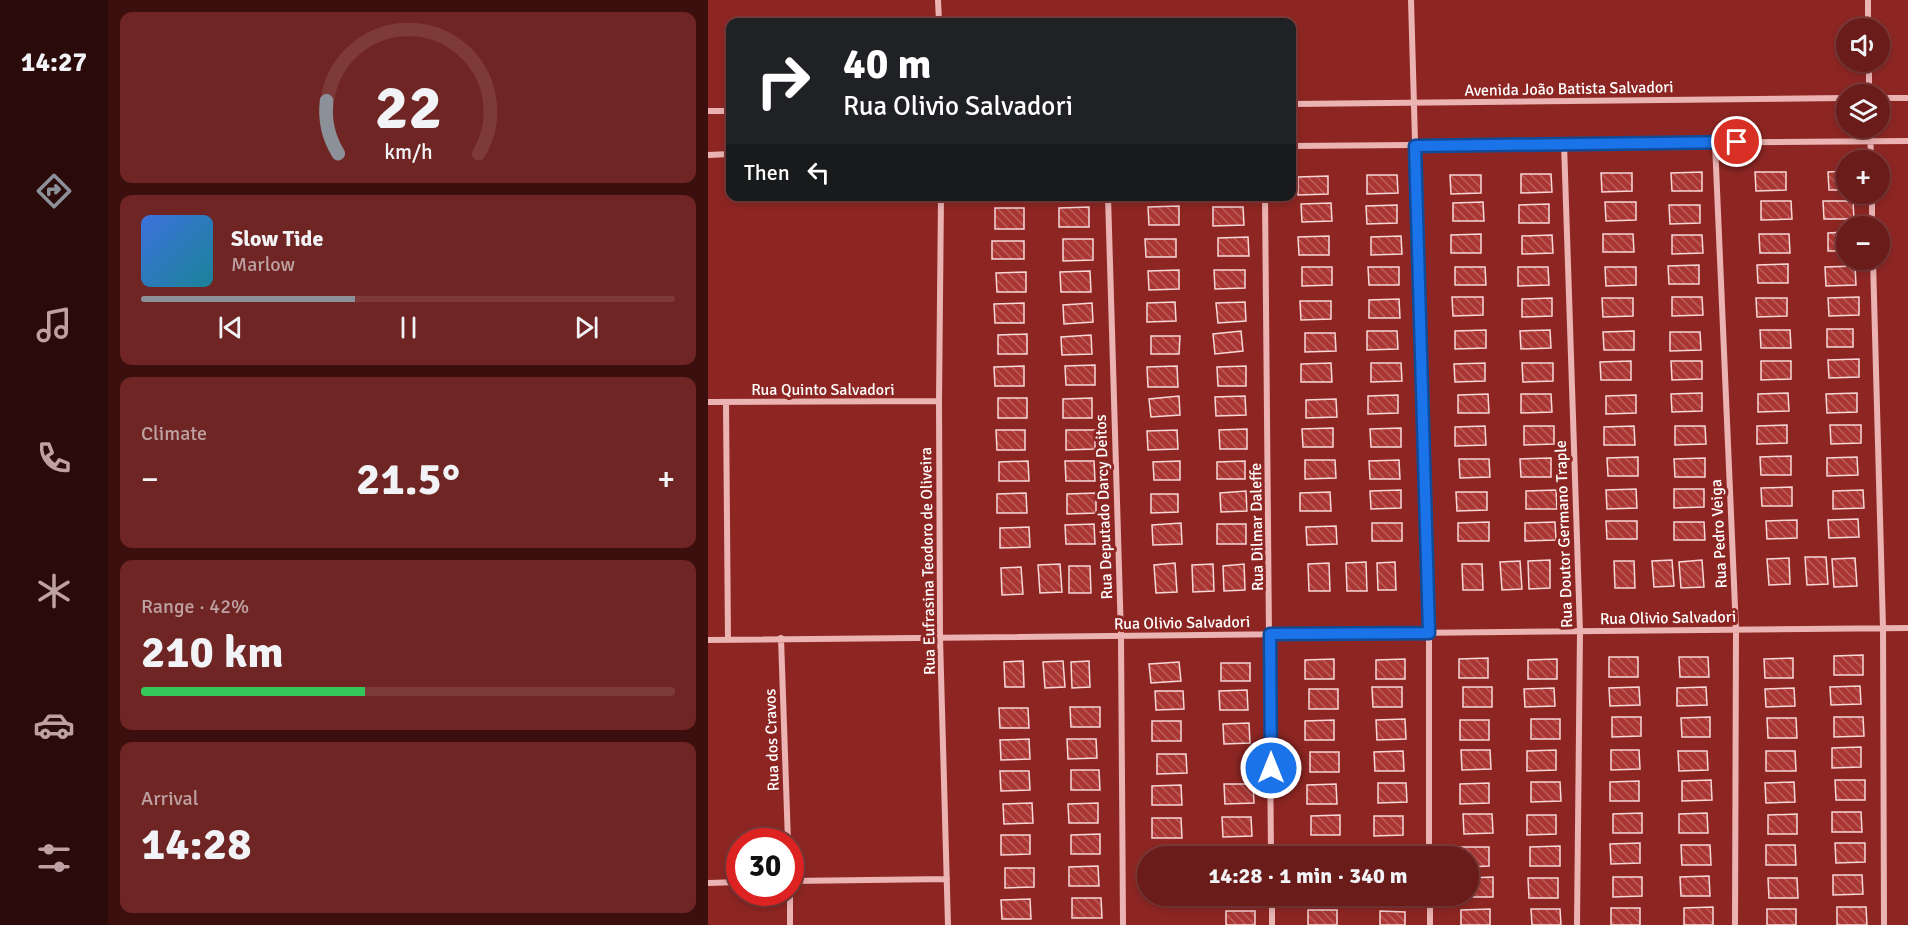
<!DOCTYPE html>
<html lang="en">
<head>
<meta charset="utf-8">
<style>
  :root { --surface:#6a1c1a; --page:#6f2523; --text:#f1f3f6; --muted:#bea1a2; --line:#7d3a39; --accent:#8c9099 }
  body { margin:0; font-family:Signika,sans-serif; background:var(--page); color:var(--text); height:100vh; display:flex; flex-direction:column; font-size:22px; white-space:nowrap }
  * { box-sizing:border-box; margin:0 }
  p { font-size:20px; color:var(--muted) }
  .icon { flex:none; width:33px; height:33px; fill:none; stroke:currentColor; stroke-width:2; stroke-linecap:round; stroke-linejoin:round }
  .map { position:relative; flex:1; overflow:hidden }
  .panel { display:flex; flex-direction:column; gap:12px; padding:12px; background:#3a0f0e; width:600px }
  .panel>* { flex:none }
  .banner { position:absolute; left:18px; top:18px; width:570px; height:183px; border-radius:12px; box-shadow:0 3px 9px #0003,0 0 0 2px var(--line); background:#202124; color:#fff; overflow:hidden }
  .tools { position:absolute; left:1128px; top:18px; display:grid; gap:12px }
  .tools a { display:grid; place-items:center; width:54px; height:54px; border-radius:50%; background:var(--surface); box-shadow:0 3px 9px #0003,0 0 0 2px var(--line); font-size:30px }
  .speed { position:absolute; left:18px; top:828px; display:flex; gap:12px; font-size:30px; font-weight:700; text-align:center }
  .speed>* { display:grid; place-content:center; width:78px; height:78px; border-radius:50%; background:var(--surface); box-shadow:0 3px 9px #0003,0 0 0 2px var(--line); line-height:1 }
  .speed .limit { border:9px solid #d22; background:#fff; color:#111 }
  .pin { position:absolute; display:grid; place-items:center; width:51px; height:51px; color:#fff; margin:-26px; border:3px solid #fff; border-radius:50%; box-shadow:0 2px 6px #0007 }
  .me { position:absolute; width:66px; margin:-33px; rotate:0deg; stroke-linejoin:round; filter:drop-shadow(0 0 4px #0008) }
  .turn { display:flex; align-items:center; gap:21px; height:126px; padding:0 18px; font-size:27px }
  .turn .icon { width:78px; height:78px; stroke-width:2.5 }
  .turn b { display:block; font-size:42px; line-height:51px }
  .then { display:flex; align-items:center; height:57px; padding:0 18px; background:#0003; gap:12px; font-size:22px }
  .big { font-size:45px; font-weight:700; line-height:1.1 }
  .panel .tile { flex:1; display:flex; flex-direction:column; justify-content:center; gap:9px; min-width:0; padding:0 21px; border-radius:12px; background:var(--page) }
  .panel .dial { align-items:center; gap:0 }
  .dial svg { height:156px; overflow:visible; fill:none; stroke:var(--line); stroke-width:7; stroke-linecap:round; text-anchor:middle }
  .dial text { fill:var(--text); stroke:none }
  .song { display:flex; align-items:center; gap:18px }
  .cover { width:72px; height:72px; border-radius:9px; background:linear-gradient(135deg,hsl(220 70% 55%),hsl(190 70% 35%)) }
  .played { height:6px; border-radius:3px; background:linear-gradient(90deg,var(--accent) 40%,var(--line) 40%) }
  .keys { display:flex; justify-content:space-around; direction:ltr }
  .heat { display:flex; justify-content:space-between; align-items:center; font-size:33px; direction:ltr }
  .charge { height:9px; border-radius:4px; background:linear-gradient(90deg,#34c759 42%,var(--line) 0) }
  .trip { position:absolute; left:429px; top:846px; width:342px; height:60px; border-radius:30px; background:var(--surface); box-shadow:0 3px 9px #0003,0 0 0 2px var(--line); font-weight:700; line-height:60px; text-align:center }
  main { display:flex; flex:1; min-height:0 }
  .tab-bar { display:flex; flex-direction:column; width:108px; justify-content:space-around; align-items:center; background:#2a0b0a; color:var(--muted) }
  .tab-bar .icon { width:42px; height:42px }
  .tab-bar .on { color:var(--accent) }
  .tab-bar b { font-size:27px; color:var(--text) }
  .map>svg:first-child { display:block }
  .building { fill:url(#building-back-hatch); stroke:#f8d7d7; stroke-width:1.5 }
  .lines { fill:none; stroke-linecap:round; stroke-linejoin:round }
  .minor { stroke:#ebb3b2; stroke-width:6 }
  .route-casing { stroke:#114b97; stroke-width:15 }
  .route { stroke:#1a73e8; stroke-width:10 }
  .labels { text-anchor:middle; stroke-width:6; stroke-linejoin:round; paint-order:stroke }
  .street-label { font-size:16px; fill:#fff; stroke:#8d2623 }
</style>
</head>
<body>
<main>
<nav class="tab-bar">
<b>14:27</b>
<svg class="icon on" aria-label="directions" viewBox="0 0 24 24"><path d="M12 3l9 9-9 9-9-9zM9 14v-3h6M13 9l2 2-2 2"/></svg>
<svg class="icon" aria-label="music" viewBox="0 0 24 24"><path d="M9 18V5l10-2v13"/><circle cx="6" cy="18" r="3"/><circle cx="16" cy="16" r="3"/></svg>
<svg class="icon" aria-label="phone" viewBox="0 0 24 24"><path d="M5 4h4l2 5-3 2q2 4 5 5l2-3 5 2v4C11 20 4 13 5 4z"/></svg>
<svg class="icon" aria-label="climate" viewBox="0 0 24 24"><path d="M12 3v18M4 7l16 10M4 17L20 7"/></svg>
<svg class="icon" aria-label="car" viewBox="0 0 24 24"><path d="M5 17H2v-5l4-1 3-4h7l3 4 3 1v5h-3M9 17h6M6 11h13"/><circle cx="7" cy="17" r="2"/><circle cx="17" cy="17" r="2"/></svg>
<svg class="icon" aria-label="filters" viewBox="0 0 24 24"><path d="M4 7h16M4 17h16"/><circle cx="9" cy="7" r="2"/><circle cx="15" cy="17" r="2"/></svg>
</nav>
<section class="panel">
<div class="tile dial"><svg viewBox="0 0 100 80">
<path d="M14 69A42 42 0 1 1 86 69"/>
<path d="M14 69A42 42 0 0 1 8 42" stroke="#8c9099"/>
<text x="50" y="56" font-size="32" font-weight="700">22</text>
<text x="50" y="72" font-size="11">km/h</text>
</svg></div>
<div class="tile">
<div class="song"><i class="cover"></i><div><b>Slow Tide</b><p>Marlow</p></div></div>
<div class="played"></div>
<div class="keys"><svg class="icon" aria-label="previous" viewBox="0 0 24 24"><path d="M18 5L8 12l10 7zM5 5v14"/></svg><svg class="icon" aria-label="pause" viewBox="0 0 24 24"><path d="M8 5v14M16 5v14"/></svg><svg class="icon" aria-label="next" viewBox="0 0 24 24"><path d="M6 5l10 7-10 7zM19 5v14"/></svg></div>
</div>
<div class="tile"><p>Climate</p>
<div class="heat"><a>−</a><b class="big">21.5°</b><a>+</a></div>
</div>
<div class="tile"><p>Range · 42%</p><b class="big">210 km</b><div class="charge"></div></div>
<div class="tile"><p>Arrival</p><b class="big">14:28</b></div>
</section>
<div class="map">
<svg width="1200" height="925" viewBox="0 0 1200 925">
  <defs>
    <pattern id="building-back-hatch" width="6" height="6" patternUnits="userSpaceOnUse" patternTransform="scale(1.5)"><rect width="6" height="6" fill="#aa3633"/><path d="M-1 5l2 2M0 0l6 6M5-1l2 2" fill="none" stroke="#bb5e5c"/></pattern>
  </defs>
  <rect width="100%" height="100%" fill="#8d2623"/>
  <path class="building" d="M1138,171V190H1121L1120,172Z
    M994,172V191H964L963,173Z
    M1047,172H1078V190L1048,191Z
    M893,173H924V191L894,192Z
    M813,174H843L844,192L813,193Z
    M659,175H689L690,193L659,194Z
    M742,175H773V193L743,194Z
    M620,176V194L590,195V177Z
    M284,196H313V200H284Z
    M355,196H385V198L355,199Z
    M1053,201H1083L1084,219L1053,220Z
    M1115,201H1145L1146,219H1116Z
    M775,202L776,221H745V203Z
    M897,202H928V220L898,221Z
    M623,203L624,221L594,222L593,204Z
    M841,204V223H811V205Z
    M689,205V223L659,224L658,206Z
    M961,205H992V223L962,224Z
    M471,206V225H441L440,207Z
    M381,207V227H351V208Z
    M505,207H535L536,225L505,226Z
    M287,208H316V229H287Z
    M1138,232V251H1120V233Z
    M773,234V253H743V235Z
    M895,234H925L926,252H895Z
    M1051,234H1081L1082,253H1052Z
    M844,235L845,253L814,254V236Z
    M964,235H994L995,253L964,254Z
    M621,236V255H591L590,237Z
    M693,236L694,254L663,255V237Z
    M540,237L541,256H510V238Z
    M355,239H385V260L355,261Z
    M437,239H468V257H438Z
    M284,241H316V259H284Z
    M1080,264V283H1050L1049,265Z
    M991,265V284H961L960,266Z
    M1147,266L1148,285L1118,286L1117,267Z
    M594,267H624V285L594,286Z
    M660,267H691V285H661Z
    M747,267H777L778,285H747Z
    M810,267H840L841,285L810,286Z
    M897,267H928V285L898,286Z
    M471,270V289L441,290L440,271Z
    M506,270H537V288L507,289Z
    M382,271L383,292H353L352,272Z
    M318,272V292H289L288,273Z
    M744,297H775V315L745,316Z
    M964,297H994L995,315L964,316Z
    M1151,297V315L1121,316L1120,298Z
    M844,298V316L814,317V299Z
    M894,298H925V316L895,317Z
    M1048,298H1079V316L1049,317Z
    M691,299L692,318H661V300Z
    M592,301H623V319L593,320Z
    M467,302L468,321L439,322V303Z
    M537,302L538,321L510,323L508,303Z
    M316,303V323H287L286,304Z
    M384,303L385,322L356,324L355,305Z
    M1119,329H1145V347H1119Z
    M778,330V348L747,349V331Z
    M842,330L843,348L813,349L812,331Z
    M1052,330H1082L1083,348H1053Z
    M533,331L535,351L507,354L505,334Z
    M659,331H689L690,349L659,350Z
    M926,331V350H896L895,332Z
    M962,332H992L993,350L962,351Z
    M597,333H627L628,351L597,352Z
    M319,334V354H290V335Z
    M383,335L384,354L354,355L353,337Z
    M443,336H472L471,354H443Z
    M1151,359V377L1121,378L1120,360Z
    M923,361V380H893L892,362Z
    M963,361H994V379L964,380Z
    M1053,361H1083V379L1053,380Z
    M623,363L624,382H593V364Z
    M663,363H693L694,381L663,382Z
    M777,363V381L747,382L746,364Z
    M814,363H845V381L815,382Z
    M387,365V385H358L357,366Z
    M316,366V386H287L286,367Z
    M469,366L470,387H440L439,367Z
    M538,366V386H510L509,367Z
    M994,393V411L964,412L963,394Z
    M1080,393L1081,411L1050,412V394Z
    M1149,393V412L1119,413L1118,394Z
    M780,394L781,413H750V395Z
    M813,394H843L844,412L813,413Z
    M690,395V413L660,414V396Z
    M928,395V413L898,414V396Z
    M471,396L472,415L443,417L441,399Z
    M537,396L538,415L508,416L507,397Z
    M290,398H319V418H290Z
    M384,398V418H355V399Z
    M628,399L629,417L598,418V400Z
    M1079,425V443L1049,444V426Z
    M1122,425H1153V443L1123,444Z
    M777,426L778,445L747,446V427Z
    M816,426H846V444L816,445Z
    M926,426L927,445H896V427Z
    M967,426H997L998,444L967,445Z
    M625,428V447H595L594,429Z
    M693,428V447H663L662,429Z
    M539,429V449H512L511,430Z
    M288,430H317V450H289Z
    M358,430H387V449L358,450Z
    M469,430L470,449L440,450L439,431Z
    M1083,456V475H1053L1052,457Z
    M930,457V476H900L899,458Z
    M1149,457L1150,475L1119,476V458Z
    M843,458V477H813L812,459Z
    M997,458V477H967L966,459Z
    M751,459H781L782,477L752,478Z
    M597,460H627L628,478L597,479Z
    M691,460L692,479H662L661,461Z
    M320,461L321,481H291V462Z
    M357,461H386L387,481H358Z
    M472,461V480H446L445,462Z
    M537,461V479H509V462Z
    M1084,487V506H1054L1053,488Z
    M928,489L929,508L899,509L898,490Z
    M966,489H996V507L966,508Z
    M693,490V508L663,509L662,491Z
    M848,490L849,509H818V491Z
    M1155,490L1156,508L1125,509V491Z
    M538,491L539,511L513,512L512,493Z
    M622,492L623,511H592V493Z
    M748,492H779V510L749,511Z
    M318,493L319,513H289V494Z
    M388,493V513L359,514V494Z
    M443,494H470V512L443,513Z
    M1150,519L1151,537L1121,538L1120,520Z
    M1089,520V538L1059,539L1058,521Z
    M898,521H929V539H899Z
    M781,522V541H750V523Z
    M847,522L848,540L817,541V523Z
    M966,522H996L997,540H966Z
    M473,523L474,544L445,545L444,525Z
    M664,523H694V541H664Z
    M386,524L387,544H358L357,525Z
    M509,524H538V544H509Z
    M628,526L629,544L599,545L598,527Z
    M321,527L322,547L292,548V528Z
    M1097,557H1118L1120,584L1099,585Z
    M1081,558L1082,584L1061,585L1059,559Z
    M1147,558L1149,586L1126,587L1124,559Z
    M842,560V588L821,589L820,561Z
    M964,560L966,586L946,587L944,561Z
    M994,560L996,587L973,588L971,562Z
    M812,561L814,589L794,590L792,562Z
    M906,561H926L927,588H907Z
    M658,562L659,591H639L638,563Z
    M687,562L688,590H670L669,563Z
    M467,563L469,592L448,593L446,565Z
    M621,563L622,591H601L600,564Z
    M352,564L354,592L332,593L330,565Z
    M505,564L506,591L485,592L484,565Z
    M536,564L537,590L516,591L515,566Z
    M754,564H774L775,590H755Z
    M361,566H382L383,593H361Z
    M313,567L315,594L294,595L293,568Z
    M1155,655V675H1126V656Z
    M901,657H930V677H901Z
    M971,657H1000L1001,677H972Z
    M780,658V678H751V659Z
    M1085,658V678H1057L1056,659Z
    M626,659V679H597V660Z
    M697,659V679H668V660Z
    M849,659V679H820V660Z
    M315,661L316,687H297L296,662Z
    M355,661L357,687L337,688L335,662Z
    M381,661L382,687L364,688L363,662Z
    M471,662L473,681L443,683L441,664Z
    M513,663H542V681H513Z
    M1152,686L1153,704L1123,705L1122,687Z
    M664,687H694V707H665Z
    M755,687H784V707H755Z
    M931,687L932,705L902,706L901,688Z
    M998,687L999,705L969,706V688Z
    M846,688L847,706L817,707L816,689Z
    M1086,688L1087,706L1058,707L1057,689Z
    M601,689H630V709H601Z
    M539,690L540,710H512L511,691Z
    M447,691H475L476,709L448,710Z
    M362,707H392V727H363Z
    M291,708H320L321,728H292Z
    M904,717H933V736L904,737Z
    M1002,717V737H974L973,718Z
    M1126,717H1155L1156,736L1126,737Z
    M1059,718H1088L1089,738H1060Z
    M697,719L698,739L669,740L668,720Z
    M823,719H852V739H823Z
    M626,720V740H597V721Z
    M752,720H781V740H752Z
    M444,721H473V741H444Z
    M541,723L542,743L516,744L515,724Z
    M321,739L322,759L293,760L292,740Z
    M359,739H388L389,758L360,759Z
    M1153,747V767L1124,768V748Z
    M753,750H782L783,769L754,770Z
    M848,750V770L819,771V751Z
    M903,750H931L932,769L903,770Z
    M695,751L696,771H667L666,752Z
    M970,751H999L1000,770L971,771Z
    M1058,751H1087L1088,771H1058Z
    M602,752H631V772H602Z
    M449,754H478L479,773L449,774Z
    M363,770H391L392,790H363Z
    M292,771H321L322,790L293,791Z
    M1003,780L1004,800L974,801V781Z
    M1127,780H1157V800H1128Z
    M931,781V801H902V782Z
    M823,782H852L853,801L823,802Z
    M1086,782L1087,802L1058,803L1057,783Z
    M670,783H698L699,802L670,803Z
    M781,783V803L752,804V784Z
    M516,784H545L546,803L517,804Z
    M628,784L629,804H599V785Z
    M473,785L474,805H444V786Z
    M324,803L325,823L296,824L295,804Z
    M390,803V823H361L360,804Z
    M1124,812H1153L1154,832H1124Z
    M934,813V833H905V814Z
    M999,813L1000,833H971V814Z
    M755,814H784L785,833L756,834Z
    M1089,814V834H1060V815Z
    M632,815V835H603V816Z
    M819,815H848V834L819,835Z
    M666,816H695V835L666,836Z
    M514,817H543L544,836L515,837Z
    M444,818H473L474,838H444Z
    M392,834V854H363V835Z
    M293,835H322V854L293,855Z
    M932,843V863L903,864L902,844Z
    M1127,843H1157V862L1128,863Z
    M973,845H1002L1003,865H974Z
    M1058,845H1087L1088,865H1058Z
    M852,846V866H822V847Z
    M517,847H546L547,856H518Z
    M629,847V856H600V848Z
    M670,847H699V856H670Z
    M752,847H781V866L760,867V856H752Z
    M443,850H472V856H443Z
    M390,866L391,886H361V867Z
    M297,868H326V887L297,888Z
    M1125,875H1154L1155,894L1125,895Z
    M1001,876L1002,896H973L972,877Z
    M785,877V897H756V896H760V878Z
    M905,877H934V896L905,897Z
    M820,878H850V898H821Z
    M1060,878H1089L1090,898H1061Z
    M514,896H543V898H514Z
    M602,896H632V900H602Z
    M667,896H696V898H667Z
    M364,898H393L394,918H364Z
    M322,899L323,919H294L293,900Z
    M1005,907V925H976V908Z
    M1129,907H1158L1159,925H1129Z
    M903,908H932V925H903Z
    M782,909V925H753V910Z
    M823,909H852L853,925H824Z
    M1059,909H1088V925H1059Z
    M600,910H629V925H600Z
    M518,911H547V925H518Z
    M672,911L697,912V925H672Z"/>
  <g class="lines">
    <path class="minor" d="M230,0L231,22
      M703,0L721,633V856
      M1160,0V28
      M1161,62V94
      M1172,98H1200
      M584,104L1138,98
      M0,111H22
      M1162,128L1163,160
      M856,143L872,631L869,925
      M1007,143L1028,630L1027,925
      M584,146L1200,141
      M0,155L22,154
      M1164,194V226
      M233,196L231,401L232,638L240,925
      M400,196L413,636L415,925
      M557,196L563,856
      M1165,260L1175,628L1176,925
      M0,402L231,401
      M18,403L20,640
      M73,638L80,842
      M0,640L1200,628
      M82,881L239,879
      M0,883L32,882
      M564,896V925
      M722,896V925
      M82,925V892"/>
  </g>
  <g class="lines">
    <g class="route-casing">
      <path id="route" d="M563,768L562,634L721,633L707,146L1029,142"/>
    </g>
    <use href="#route" class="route"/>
  </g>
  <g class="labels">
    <g class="street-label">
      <text transform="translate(861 88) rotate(-1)" y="6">Avenida João Batista Salvadori</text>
      <text x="115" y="395">Rua Quinto Salvadori</text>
      <text transform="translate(395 507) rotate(-92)" y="6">Rua Deputado Darcy Deitos</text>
      <text transform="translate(548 527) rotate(-91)" y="6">Rua Dilmar Daleffe</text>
      <text transform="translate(855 534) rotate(-92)" y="6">Rua Doutor Germano Traple</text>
      <text transform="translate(1010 534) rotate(-93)" y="6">Rua Pedro Veiga</text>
      <text transform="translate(219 561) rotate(-91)" y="6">Rua Eufrasina Teodoro de Oliveira</text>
      <text transform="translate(960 617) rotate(-1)" y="6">Rua Olivio Salvadori</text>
      <text transform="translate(474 622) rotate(-1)" y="6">Rua Olivio Salvadori</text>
      <text transform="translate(63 740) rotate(-92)" y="6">Rua dos Cravos</text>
    </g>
  </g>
</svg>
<div class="tools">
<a><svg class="icon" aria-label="sound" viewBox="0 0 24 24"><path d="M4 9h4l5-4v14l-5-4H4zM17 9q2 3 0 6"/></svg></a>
<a><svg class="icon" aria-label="layers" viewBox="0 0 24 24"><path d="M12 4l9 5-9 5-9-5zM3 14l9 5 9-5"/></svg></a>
<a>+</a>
<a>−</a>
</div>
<div class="speed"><div class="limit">30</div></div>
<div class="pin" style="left:1029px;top:142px;background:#d93025"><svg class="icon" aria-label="arrive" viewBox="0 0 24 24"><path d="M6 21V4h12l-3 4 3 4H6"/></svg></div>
<svg class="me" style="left:563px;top:768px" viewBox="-20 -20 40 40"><circle r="17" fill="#1a73e8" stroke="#fff" stroke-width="3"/><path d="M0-11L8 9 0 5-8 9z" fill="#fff"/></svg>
<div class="trip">14:28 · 1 min · 340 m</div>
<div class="banner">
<div class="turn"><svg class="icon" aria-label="right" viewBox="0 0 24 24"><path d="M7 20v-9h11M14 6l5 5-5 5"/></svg><div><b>40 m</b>Rua Olivio Salvadori</div></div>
<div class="then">Then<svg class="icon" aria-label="left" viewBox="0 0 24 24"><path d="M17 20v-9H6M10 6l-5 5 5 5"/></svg></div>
</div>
</div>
</main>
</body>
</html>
